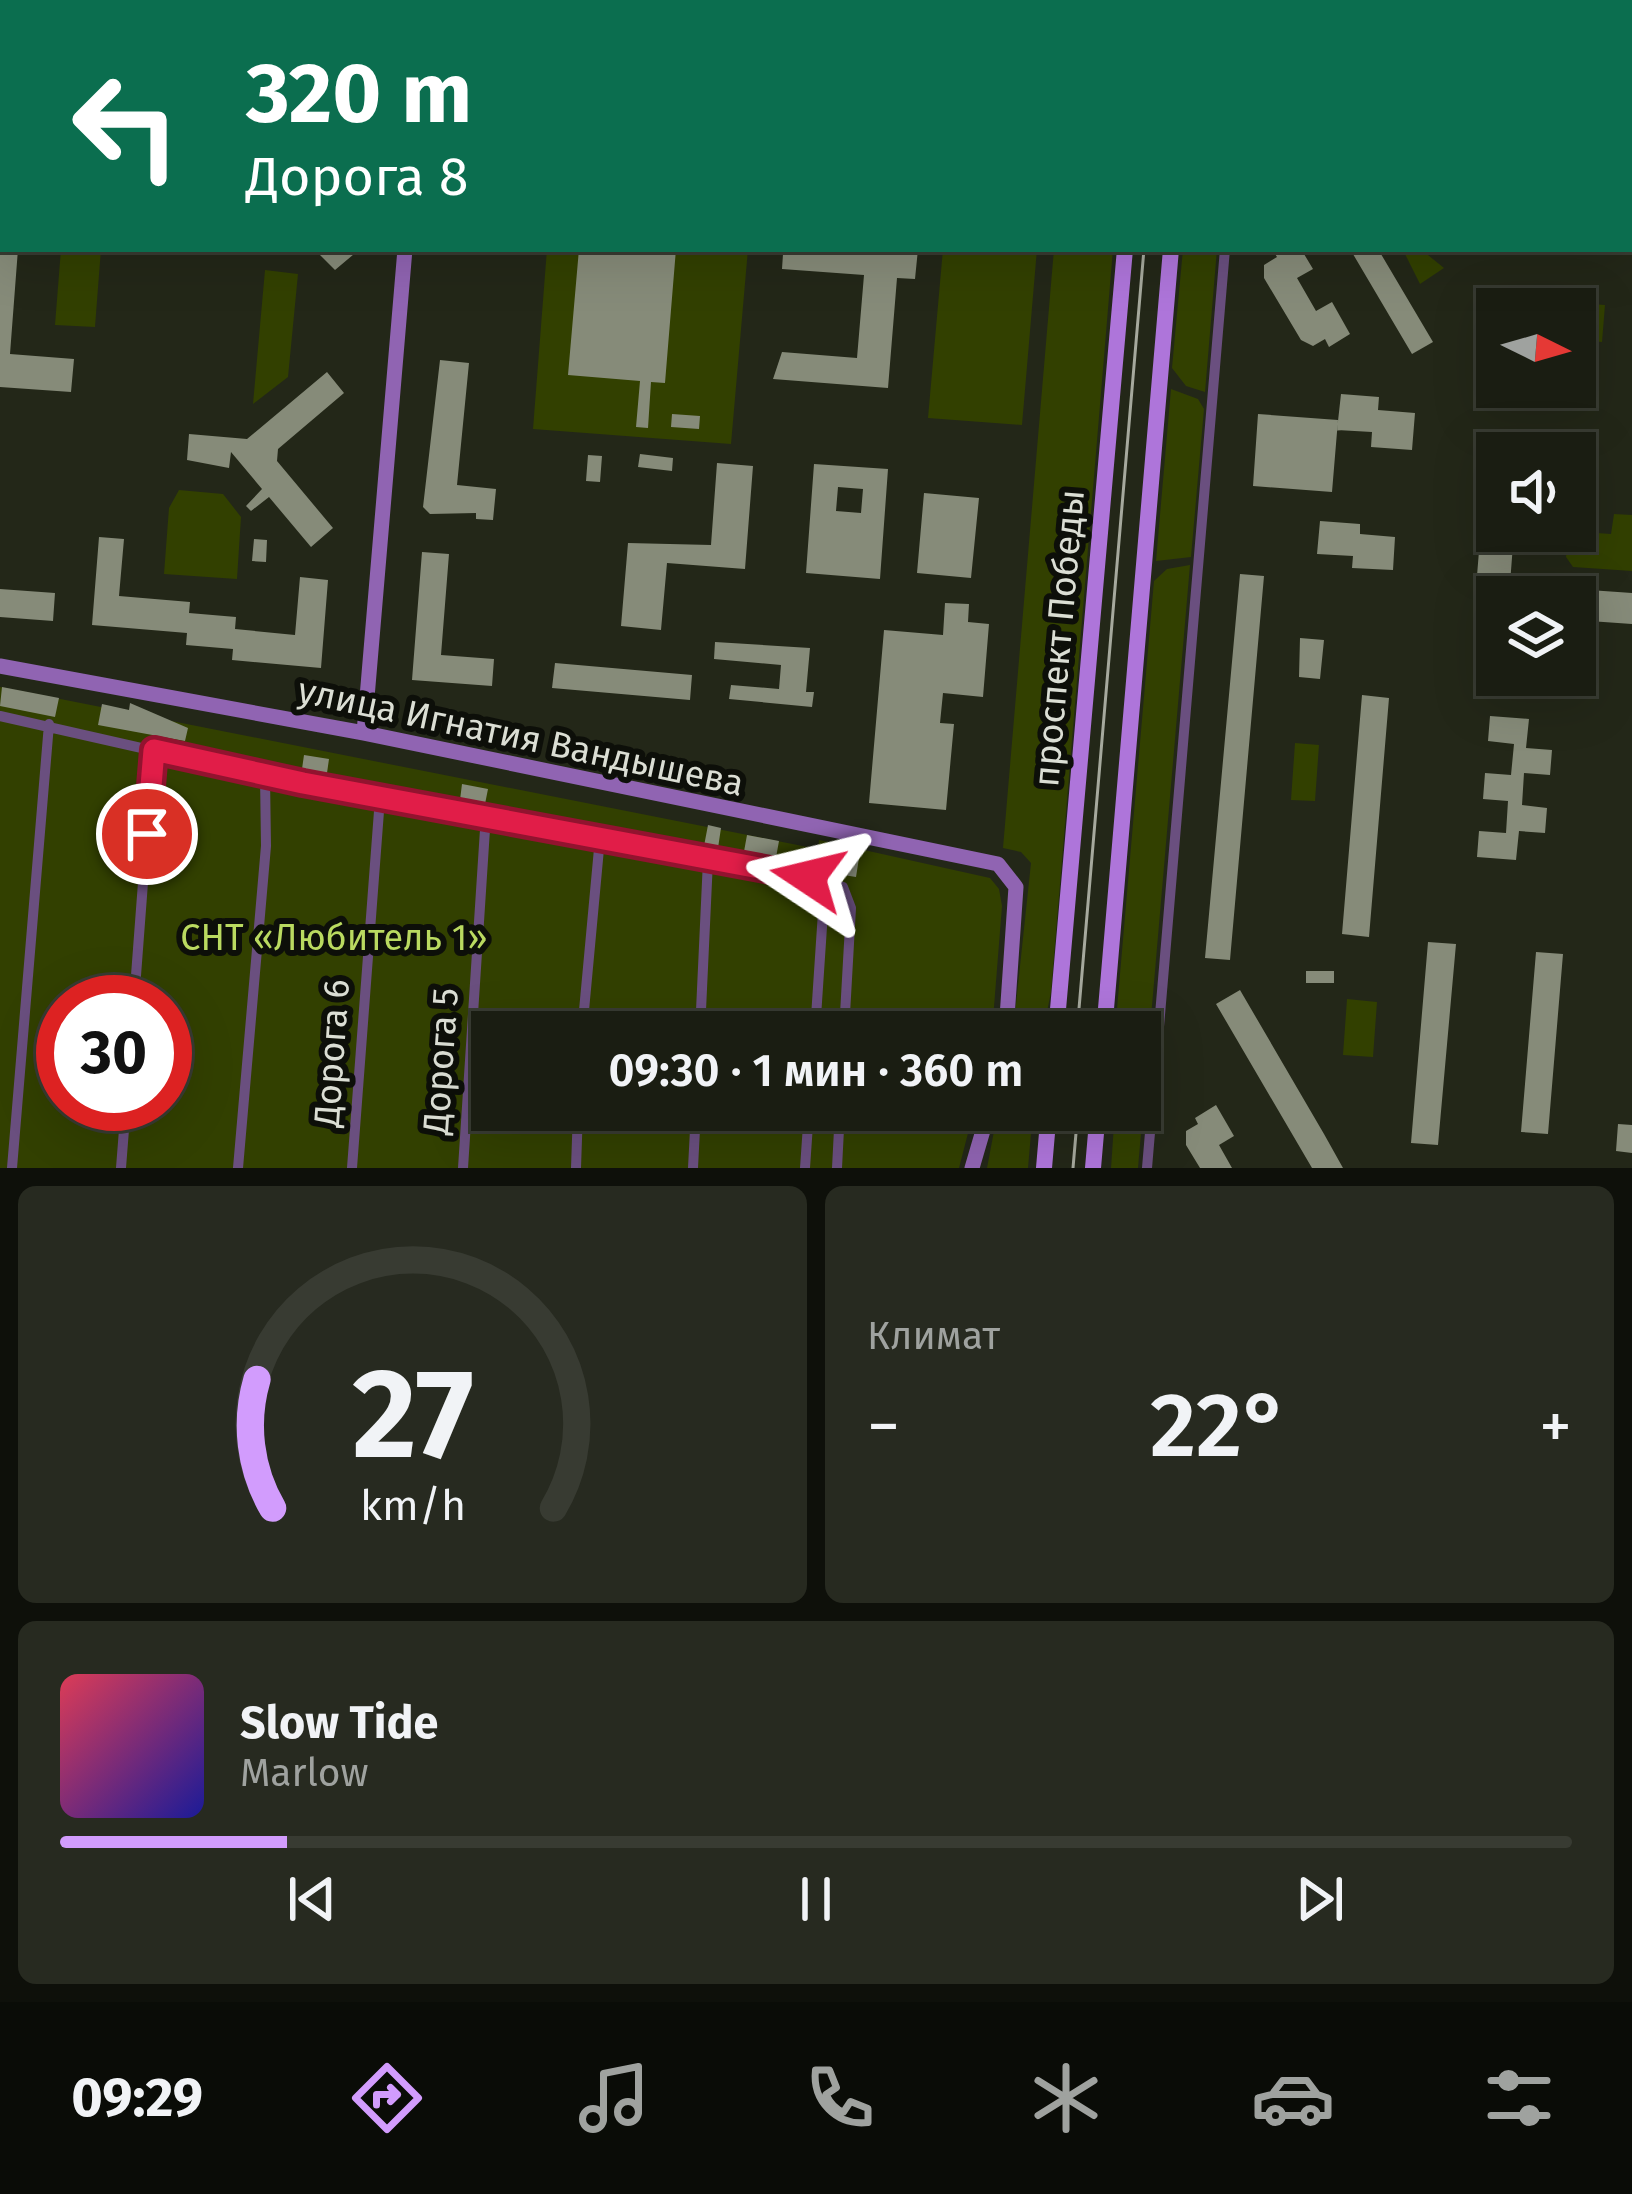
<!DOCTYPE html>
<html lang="ru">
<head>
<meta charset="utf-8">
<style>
  :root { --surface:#1a1d12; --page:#272a20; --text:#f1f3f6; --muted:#9fa29f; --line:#383b32; --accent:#d29cfd }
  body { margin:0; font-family:"Fira Sans",sans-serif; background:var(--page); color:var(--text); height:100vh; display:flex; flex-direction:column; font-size:45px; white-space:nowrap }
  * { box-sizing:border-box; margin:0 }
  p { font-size:39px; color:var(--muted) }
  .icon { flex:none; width:66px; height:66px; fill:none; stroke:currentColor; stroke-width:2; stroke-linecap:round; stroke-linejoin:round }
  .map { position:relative; height:1168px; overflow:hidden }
  .drawer { display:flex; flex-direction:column; gap:18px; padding:18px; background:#0e100a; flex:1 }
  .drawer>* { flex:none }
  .hud { position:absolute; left:0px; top:0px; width:1632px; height:252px; box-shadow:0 12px 48px #0002,0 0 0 3px var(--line); background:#0b6e4f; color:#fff; overflow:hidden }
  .needle { width:78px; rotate:95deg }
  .controls { position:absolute; left:1476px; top:288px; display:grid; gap:24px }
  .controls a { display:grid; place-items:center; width:120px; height:120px; border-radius:0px; background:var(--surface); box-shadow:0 12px 48px #0002,0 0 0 3px var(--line); font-size:60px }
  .speed { position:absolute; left:36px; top:975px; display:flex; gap:24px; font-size:60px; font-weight:700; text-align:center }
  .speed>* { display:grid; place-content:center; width:156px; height:156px; border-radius:50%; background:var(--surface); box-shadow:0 12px 48px #0002,0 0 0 3px var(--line); line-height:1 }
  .speed .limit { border:18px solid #d22; background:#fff; color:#111 }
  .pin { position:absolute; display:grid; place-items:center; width:102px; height:102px; color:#fff; margin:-51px; border:6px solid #fff; border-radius:50%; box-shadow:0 3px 12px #0007 }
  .me { position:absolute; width:132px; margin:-66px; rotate:280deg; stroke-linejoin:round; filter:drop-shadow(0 0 9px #0008) }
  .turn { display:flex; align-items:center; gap:42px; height:252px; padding:0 48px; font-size:54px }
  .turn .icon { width:156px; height:156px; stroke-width:2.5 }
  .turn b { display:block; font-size:84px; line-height:102px }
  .big { font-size:90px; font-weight:600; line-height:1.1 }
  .drawer .tile { flex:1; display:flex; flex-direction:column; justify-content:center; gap:18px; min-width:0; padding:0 42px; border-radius:18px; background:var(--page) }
  .drawer .dial { align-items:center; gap:0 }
  .dial svg { height:312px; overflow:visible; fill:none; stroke:var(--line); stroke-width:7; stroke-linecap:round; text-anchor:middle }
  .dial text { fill:var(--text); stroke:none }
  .song { display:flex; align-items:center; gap:36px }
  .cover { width:144px; height:144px; border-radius:18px; background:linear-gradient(135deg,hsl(350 70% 55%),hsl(240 70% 35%)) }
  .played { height:12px; border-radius:6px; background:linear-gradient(90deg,var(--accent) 15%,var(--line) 15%) }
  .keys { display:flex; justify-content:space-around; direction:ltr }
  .heat { display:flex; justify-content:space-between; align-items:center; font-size:66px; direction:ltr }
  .drawer .tiles { flex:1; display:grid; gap:18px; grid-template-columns:1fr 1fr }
  .tile:last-child { grid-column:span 2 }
  .trip { position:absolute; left:471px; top:1011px; width:690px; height:120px; border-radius:0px; background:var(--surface); box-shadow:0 12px 48px #0002,0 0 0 3px var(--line); font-weight:600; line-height:120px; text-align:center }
  .tab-bar { display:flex; height:192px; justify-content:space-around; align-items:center; background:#0a0c07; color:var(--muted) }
  .tab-bar .icon { width:84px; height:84px }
  .tab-bar .current { color:var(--accent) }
  .tab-bar b { font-size:54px; color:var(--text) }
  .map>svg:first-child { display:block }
  .green { fill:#324000; fill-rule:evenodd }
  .building { fill:#868b79; fill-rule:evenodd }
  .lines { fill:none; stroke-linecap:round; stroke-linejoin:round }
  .street { stroke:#6a4f7f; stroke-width:10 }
  .secondary { stroke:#9064b2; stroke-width:15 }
  .primary { stroke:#ae75da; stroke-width:16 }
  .tram { stroke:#a6a99d; stroke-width:3 }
  .route-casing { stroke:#92132f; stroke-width:30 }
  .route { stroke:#e11d48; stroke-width:21 }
  .labels { text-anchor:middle; stroke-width:12; stroke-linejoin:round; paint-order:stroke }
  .street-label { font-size:36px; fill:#dbded4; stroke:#0d0f09 }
  .park-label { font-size:36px; fill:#bada60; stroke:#0d0f09 }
</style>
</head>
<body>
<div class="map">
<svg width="1632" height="1168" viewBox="0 0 1632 1168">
  <rect width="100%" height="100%" fill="#232718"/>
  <path class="green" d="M568,0H770V3Z
    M61,249H101L95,327L55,325Z
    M547,249H748L731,444L533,429Z
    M943,249H1037L1022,425L928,418Z
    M1054,249H1113L1051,992L1043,1032H1013L1031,863L1021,852L1003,848Z
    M1183,249H1217L1205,392L1186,386L1172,368Z
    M1403,250L1423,251L1444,268L1420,284Z
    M265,270L298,274L288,377L253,404Z
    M1477,294L1525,297L1524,309H1497V335L1473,333Z
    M1528,299L1605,305L1602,342L1575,340V309H1527Z
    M1171,389L1198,399L1204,409L1191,557L1156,561Z
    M179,490L223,494L241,517L237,579L164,574L169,508Z
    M1614,514L1632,515V571L1573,567L1566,557L1569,531L1611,534Z
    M1190,565L1138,1168H1111L1115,1110H1140V1032H1115L1154,581L1167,569Z
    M0,687L818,849L819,840L990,878L999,889L1002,906L992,1032H492V1110H974L959,1168H0ZM63,1002H165V1104H63Z
    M1295,743L1319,745L1315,801L1291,800Z
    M1347,999L1377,1002L1373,1057L1343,1055Z
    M998,1110H1033L1028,1168H987Z"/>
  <path class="building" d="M0,249H18L10,354L74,359L71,392L0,387Z
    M314,249H360L335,270Z
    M579,249H676L665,383L651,382L648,428L636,427L640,381L568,375Z
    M792,249H918L915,279L897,278L888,388L773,379L782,352L857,358L864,275L782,269L783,254L791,255Z
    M1272,249H1301L1313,269L1297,278L1316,311L1332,302L1350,334L1329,347L1325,339L1313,346L1301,340L1264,278V265L1277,257Z
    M1350,249H1378L1433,342L1412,354Z
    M440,360L469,363L457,485L496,489L493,520L476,519V513L430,514L423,507Z
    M1480,370L1497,372V387H1575V378L1599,380L1596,405L1478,395Z
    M327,372L344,393L278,449L277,461L333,528L311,547L269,497L251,511L246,506L262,489L231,452L229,468L187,460L189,434L247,439Z
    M1341,394L1379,397L1378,410L1415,413L1412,450L1371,447L1372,432L1337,430Z
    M672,414L700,416L699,429L671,427Z
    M1258,414L1338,420L1332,492L1253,486Z
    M640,454L673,458L672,471L638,467Z
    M588,455L602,456L600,482L586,481Z
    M717,463L753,466L745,569L667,563L661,630L621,626L628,543L711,545Z
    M814,464L888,469L880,579L806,573ZM838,487L863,489L861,513L836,511Z
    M1484,489L1497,490V531H1514L1510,584L1571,589L1570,597H1497V614L1474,613Z
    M924,493L979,498L971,578L917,573Z
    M1320,521L1360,524V534L1395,537L1393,570L1352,568L1353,556L1317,554Z
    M99,537L124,539L119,596L190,602L189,613L236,617L235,629L295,635L300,577L328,580L321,668L232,660L233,649L186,645L187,633L92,625Z
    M254,539L267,540L266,562L252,561Z
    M422,552L449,554L441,655L494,659L492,686L412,680Z
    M1240,574L1264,576L1230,960L1205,958Z
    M0,589L55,593L53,621L0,617Z
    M1575,589L1632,593V624L1575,620Z
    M945,603L969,604L968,622L989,624L983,697L943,693L940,723L954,724L946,810L869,803L884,630L943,635Z
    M1300,638L1324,640L1320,679L1299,677Z
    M715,642L810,648L806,692H814L812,707L729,699L731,685L779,689L781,665L714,659Z
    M555,663L692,675L690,700L552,688Z
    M2,687L59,698L55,717L0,706Z
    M1362,695L1389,698L1369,937L1342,934Z
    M130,703L188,728L185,741L98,725L102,704L129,710Z
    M1490,716L1529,719L1526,748L1552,750L1550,775L1524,773L1522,805L1547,808L1545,833L1519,831L1516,860L1477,857L1479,831L1506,833L1508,801L1483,799L1485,773L1511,775L1514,744L1488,741Z
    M304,755L329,759L327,773L302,769Z
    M462,784L488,789L485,804L460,800Z
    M708,825L721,828L718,848L704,846Z
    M747,835L779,841L775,863L743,857Z
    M840,855L859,858L856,877L837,874Z
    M795,887L815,891L814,906L792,902Z
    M1428,942L1456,944L1438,1145L1411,1143Z
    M1536,952L1563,954L1548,1134L1521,1132Z
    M1306,971H1334V983H1306Z
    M1240,990L1324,1134L1343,1168H1312L1216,1004Z
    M1216,1105L1234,1136L1219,1145L1232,1168H1200L1186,1145V1131L1198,1124L1195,1118Z
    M1618,1124L1632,1125V1153L1616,1151Z"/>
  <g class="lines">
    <path class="street" d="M1246,3V0
      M0,716L265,776L486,814L843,887L851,908L844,1032
      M134,1002L153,750
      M582,1032L600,838
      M700,1032L708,860
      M815,1032L825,882
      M12,1168L49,724
      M121,1168L126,1104
      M238,1168L266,846L265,776
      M352,1168L380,798
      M463,1168L486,814
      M576,1168L578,1110
      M693,1168L696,1110
      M805,1168L809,1110
      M837,1168L840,1110
      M1147,1168L1225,249"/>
    <path class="secondary" d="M424,3L425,0
      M0,666L364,733L998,864L1016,887L1006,1032
      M364,733L405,249
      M972,1168L989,1110"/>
    <path class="primary" d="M1147,3V0
      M1192,3V0
      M1056,1032L1125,249
      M1104,1032L1171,249
      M1044,1168L1049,1110
      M1093,1168L1098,1110"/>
    <path class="tram" d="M1165,3V0
      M1077,1032L1144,249
      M1073,1168L1078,1110"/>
  </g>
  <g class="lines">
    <g class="route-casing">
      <path id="route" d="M147,834L154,750L303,783L808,877"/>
    </g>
    <use href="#route" class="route"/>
  </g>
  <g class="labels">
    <g class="street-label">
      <text transform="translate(1058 638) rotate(-85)" y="13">проспект Победы</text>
      <text transform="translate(521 736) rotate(12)" y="13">улица Игнатия Вандышева</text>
      <text transform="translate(331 1053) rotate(-86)" y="13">Дорога 6</text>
      <text transform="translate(440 1061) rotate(-86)" y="13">Дорога 5</text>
    </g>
    <g class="park-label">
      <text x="334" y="950">СНТ «Любитель 1»</text>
    </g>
  </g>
</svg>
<div class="controls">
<a><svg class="needle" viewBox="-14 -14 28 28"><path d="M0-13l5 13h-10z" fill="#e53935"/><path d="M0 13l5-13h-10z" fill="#9fa29f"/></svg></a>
<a><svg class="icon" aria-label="sound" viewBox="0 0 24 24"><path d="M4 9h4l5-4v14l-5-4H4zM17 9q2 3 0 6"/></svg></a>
<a><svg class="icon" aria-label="layers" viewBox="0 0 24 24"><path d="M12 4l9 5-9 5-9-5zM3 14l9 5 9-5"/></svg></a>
</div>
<div class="speed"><div class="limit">30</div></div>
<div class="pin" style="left:147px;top:834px;background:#d93025"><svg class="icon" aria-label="arrive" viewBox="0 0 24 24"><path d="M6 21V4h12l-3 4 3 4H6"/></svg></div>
<svg class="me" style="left:808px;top:877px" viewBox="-20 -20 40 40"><path d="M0-17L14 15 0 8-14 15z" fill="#e11d48" stroke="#fff" stroke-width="4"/></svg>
<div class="trip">09:30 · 1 мин · 360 m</div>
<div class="hud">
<div class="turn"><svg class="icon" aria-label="left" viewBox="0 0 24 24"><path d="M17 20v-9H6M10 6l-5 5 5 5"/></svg><div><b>320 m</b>Дорога 8</div></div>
</div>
</div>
<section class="drawer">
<div class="tiles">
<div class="tile dial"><svg viewBox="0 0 100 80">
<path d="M14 69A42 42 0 1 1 86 69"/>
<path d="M14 69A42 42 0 0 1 10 36" stroke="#d29cfd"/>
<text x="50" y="56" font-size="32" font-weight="700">27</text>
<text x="50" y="72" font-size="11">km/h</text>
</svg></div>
<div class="tile"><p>Климат</p>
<div class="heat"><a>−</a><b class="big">22°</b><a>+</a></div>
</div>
<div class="tile">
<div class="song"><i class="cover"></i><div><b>Slow Tide</b><p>Marlow</p></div></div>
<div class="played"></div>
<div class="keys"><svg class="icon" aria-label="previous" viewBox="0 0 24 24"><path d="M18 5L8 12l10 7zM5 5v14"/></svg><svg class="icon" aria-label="pause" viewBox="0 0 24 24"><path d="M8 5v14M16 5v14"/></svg><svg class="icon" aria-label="next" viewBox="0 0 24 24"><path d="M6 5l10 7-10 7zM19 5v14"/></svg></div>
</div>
</div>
</section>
<nav class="tab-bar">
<b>09:29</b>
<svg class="icon current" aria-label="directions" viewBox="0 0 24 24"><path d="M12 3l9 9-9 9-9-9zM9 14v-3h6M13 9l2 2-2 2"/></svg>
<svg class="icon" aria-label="music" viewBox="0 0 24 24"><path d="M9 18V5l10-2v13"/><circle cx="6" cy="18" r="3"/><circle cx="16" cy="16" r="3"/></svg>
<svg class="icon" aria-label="phone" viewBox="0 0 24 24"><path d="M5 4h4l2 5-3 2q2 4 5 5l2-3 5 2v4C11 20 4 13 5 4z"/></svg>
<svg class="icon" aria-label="climate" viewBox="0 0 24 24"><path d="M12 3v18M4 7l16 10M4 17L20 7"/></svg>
<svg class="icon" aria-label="car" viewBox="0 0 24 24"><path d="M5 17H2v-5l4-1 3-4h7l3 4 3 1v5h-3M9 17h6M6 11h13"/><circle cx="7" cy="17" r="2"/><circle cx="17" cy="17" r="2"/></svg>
<svg class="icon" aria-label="filters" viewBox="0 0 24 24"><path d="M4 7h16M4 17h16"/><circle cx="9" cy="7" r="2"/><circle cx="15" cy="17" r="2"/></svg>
</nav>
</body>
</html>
